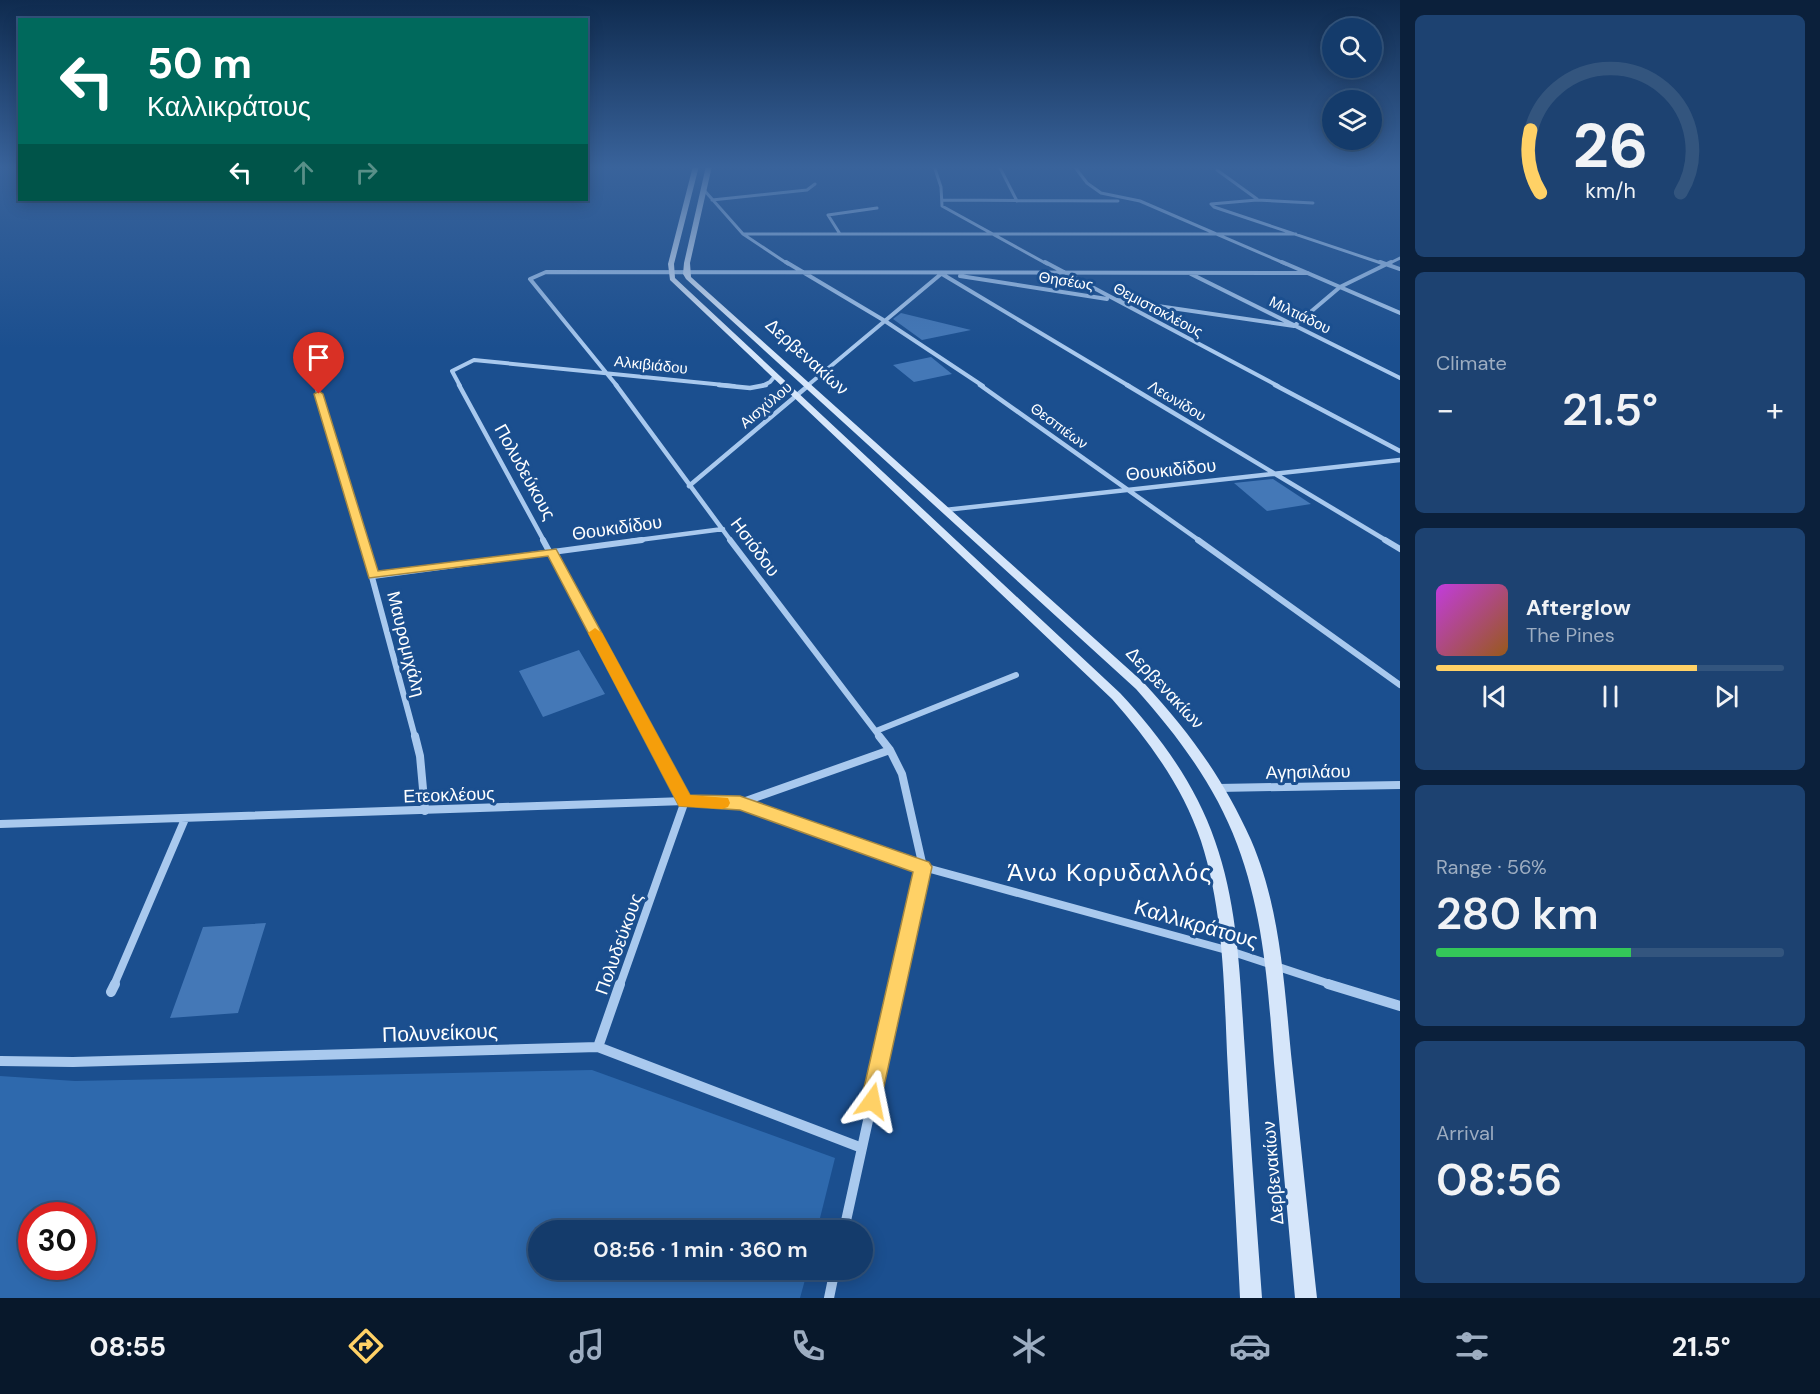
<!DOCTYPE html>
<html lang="en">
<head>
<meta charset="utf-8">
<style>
  :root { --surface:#143b6b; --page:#1d4271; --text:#f1f3f6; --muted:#9dadc1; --line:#33557e; --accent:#ffd166 }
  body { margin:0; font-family:"DM Sans",sans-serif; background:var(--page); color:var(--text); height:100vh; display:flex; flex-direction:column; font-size:22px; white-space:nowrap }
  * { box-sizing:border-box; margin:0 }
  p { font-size:20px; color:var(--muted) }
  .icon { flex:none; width:33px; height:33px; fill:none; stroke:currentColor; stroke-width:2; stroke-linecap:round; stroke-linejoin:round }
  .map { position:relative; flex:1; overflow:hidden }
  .sheet { display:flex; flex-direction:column; gap:15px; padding:15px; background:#0b203b; width:420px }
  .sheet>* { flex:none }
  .hud { position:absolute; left:18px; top:18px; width:570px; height:183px; border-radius:0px; box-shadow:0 3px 15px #0003,0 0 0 2px var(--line); background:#00695c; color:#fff; overflow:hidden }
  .tools { position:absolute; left:1322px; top:18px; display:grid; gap:12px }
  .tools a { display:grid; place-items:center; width:60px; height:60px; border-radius:50%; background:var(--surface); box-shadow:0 3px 15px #0003,0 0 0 2px var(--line); font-size:30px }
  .speed { position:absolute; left:18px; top:1202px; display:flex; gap:12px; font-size:30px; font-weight:700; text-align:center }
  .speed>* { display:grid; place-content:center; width:78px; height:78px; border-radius:50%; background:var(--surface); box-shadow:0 3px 15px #0003,0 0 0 2px var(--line); line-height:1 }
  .speed .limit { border:9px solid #d22; background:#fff; color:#111 }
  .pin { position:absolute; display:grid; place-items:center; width:51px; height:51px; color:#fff; margin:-62px -26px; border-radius:50% 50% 50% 0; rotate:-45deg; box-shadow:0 0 6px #0007 }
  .pin .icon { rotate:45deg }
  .me { position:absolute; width:66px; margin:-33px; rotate:12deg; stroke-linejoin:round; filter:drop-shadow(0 0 4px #0008) }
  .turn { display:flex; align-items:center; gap:21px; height:126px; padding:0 30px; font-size:27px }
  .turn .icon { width:78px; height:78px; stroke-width:2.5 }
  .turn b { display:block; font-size:42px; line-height:51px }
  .lanes { display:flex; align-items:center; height:57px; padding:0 30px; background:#0003; justify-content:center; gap:30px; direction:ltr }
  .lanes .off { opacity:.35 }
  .big { font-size:45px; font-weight:600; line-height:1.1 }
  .sheet .card { flex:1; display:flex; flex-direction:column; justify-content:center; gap:9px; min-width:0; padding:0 21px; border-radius:9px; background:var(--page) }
  .sheet .dial { align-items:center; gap:0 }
  .dial svg { height:156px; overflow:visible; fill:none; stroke:var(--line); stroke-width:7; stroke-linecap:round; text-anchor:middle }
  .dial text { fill:var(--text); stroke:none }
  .song { display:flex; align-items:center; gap:18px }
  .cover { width:72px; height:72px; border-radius:9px; background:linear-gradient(135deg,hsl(290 70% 55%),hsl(30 70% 35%)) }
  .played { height:6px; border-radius:3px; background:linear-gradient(90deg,var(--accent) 75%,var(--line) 75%) }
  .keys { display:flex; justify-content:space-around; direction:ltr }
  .heat { display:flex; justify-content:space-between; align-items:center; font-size:33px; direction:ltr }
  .charge { height:9px; border-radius:4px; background:linear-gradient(90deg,#34c759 56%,var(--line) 0) }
  .trip { position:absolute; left:528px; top:1220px; width:345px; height:60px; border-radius:30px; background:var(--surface); box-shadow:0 3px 15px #0003,0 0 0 2px var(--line); font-weight:600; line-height:60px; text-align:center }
  .tabs { display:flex; height:96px; justify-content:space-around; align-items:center; background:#08182b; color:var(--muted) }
  .tabs .icon { width:42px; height:42px }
  .tabs .current { color:var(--accent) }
  .tabs b { font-size:27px; color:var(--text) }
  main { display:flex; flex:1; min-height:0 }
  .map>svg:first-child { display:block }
  .green { fill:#2e69ad; fill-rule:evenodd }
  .building { fill:#4478b7 }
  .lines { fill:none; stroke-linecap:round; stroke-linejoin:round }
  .street-far5 { stroke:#a9c9ee; stroke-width:3 }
  .street-far4 { stroke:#a9c9ee; stroke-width:4 }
  .street-far3 { stroke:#a9c9ee; stroke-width:4.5 }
  .street-far2 { stroke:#a9c9ee; stroke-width:6 }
  .street-far1 { stroke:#a9c9ee; stroke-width:8 }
  .street { stroke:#a9c9ee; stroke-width:10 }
  .secondary { fill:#d6e6fa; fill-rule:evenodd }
  .route { fill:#ffd166; stroke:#a68842; stroke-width:1.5 }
  .slow { fill:#f59e0b }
  .labels { text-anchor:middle; stroke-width:6; stroke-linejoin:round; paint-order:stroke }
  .far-street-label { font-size:15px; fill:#fff; stroke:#1b4f8f }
  .street-label { font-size:18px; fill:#fff; stroke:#1b4f8f }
  .near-street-label { font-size:21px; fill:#fff; stroke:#1b4f8f }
  .near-neighbourhood-label { font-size:24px; letter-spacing:1.5px; fill:#fff; stroke:#1b4f8f }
</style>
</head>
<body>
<main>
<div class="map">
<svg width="1400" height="1298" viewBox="0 0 1400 1298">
  <rect width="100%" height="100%" fill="#1b4f8f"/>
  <path class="green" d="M592,1070L835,1158L817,1230H538V1269H808L800,1298H0V1076L75,1081ZM32,1215H82V1266H32Z"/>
  <path class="building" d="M901,313L971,330L922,340L893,319Z
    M931,357L952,374L914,382L893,365Z
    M1273,479L1311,504L1267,511L1234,483Z
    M579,650L605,694L543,717L519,671Z
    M266,923L238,1013L170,1018L203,927Z"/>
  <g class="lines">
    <path class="street-far5" d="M934,166L941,187L942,206L1047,264
      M999,166L1017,201
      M1074,166L1087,183L1101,193L1140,201L1286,264
      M1217,170L1257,199
      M704,190L743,234L788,264
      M712,200L807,190L815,184
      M943,200L1118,201
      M1211,204L1214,207L1384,264
      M1211,204L1257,200L1313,203
      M744,234H1296
      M840,234L828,215L877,208
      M1388,264L1400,258"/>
    <path class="street-far4" d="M786,262L885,321L983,386
      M1045,262L1278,386
      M1282,262L1400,313
      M1380,262L1400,269
      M942,274L1129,386
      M1191,274L1400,378
      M960,276L1107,299
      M1117,300L1294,326L1340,287L1391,262
      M305,349L316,386
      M460,386L452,371L474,360L734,386
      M617,386L530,279L546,272L1308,273
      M762,386L770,382L775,376
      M807,386L941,274"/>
    <path class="street-far3" d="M316,385L363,541
      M459,385L544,541
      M616,385L731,541
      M719,385L750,388L766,385
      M980,385L1200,541
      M1127,385L1387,541
      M1275,385L1400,451
      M689,486L809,385
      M945,510L1400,460
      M631,541L723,529"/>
    <path class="street-far2" d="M362,540L415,737
      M543,540L650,737
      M730,540L880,737
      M1198,540L1400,685
      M1385,540L1400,549
      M373,576L642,540
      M876,731L1016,675"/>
    <path class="street-far1" d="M415,736L420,756L425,811
      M879,736L890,750L902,774L923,867L897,985
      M1218,788L1400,785
      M741,803L923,867L1230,951L1333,985
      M0,824L685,801L740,803L890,750
      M114,985L185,819
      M620,985L685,801L650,736"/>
    <path class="street" d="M1328,984L1400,1006
      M111,992L115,984
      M598,1047L620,984
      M0,1061L73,1062L598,1047L862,1148
      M844,1230L898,984
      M829,1298L835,1269"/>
    <path class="secondary" d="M693,166H699L674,264L675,278L1120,693C1160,736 1196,785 1215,841C1239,909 1240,982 1245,1053C1250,1134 1256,1216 1262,1298H1240C1236,1216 1231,1134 1227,1053C1224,982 1223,909 1201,841C1183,787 1149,741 1112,699L670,280L668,264Z
      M706,166H712L690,263L691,277L1144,683C1190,733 1223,778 1251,840C1280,907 1284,982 1291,1054C1300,1135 1308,1217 1317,1298H1295C1288,1220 1281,1141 1274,1063C1268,987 1264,916 1237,844C1215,785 1177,735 1136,689L686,279L683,274L684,263Z"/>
  </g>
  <linearGradient id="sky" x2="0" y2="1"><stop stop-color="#0f2b4f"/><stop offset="0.48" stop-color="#39639b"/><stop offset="1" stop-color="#39639b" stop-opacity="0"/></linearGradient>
  <rect width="1400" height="348" fill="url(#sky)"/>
  <path class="route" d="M319,391L323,394L378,571L556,549L690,795L740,796L929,862L932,867L879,1109L872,1112L865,1109L861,1101L913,872L740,810L679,806L548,556L369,578L314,394Z"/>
  <path class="slow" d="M595,628L602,633L690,795L728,798L730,803L728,807L722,809L679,806L588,633Z"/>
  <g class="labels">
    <g class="far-street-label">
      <text transform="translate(1066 281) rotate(9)" y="5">Θησέως</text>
      <text transform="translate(1158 310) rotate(28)" y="5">Θεμιστοκλέους</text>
      <text transform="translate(1300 315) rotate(26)" y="5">Μιλτιάδου</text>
      <text transform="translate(651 365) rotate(6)" y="5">Αλκιβιάδου</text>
      <text transform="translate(1177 401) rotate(31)" y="5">Λεωνίδου</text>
      <text transform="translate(766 405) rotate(-40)" y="5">Αισχύλου</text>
      <text transform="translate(1059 426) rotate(36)" y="5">Θεσπιέων</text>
    </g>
    <g class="street-label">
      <text transform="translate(807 357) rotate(42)" y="6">Δερβενακίων</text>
      <text transform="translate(1171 470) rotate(-6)" y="6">Θουκιδίδου</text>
      <text transform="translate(525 472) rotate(61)" y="6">Πολυδεύκους</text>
      <text transform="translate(617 528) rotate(-8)" y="6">Θουκιδίδου</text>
      <text transform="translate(755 547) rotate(53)" y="6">Ησιόδου</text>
      <text transform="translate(406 644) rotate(76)" y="6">Μαυρομιχάλη</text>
      <text transform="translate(1165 688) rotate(47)" y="6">Δερβενακίων</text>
      <text transform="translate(1308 772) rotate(-1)" y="6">Αγησιλάου</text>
      <text transform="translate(449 795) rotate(-2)" y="6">Ετεοκλέους</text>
      <text transform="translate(619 944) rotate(-70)" y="6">Πολυδεύκους</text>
      <text transform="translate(1273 1173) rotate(-95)" y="6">Δερβενακίων</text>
    </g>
    <g class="near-street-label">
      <text transform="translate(1196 924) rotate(16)" y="7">Καλλικράτους</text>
      <text transform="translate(440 1033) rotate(-2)" y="7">Πολυνείκους</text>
    </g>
    <g class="near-neighbourhood-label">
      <text x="1110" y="881">Άνω Κορυδαλλός</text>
    </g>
  </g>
</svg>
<div class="tools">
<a><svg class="icon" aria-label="search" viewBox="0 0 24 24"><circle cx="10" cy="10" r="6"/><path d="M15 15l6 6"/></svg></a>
<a><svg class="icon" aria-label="layers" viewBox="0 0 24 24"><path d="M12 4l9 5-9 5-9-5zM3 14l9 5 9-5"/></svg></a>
</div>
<div class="speed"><div class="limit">30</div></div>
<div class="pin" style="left:319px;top:394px;background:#d93025"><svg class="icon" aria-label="arrive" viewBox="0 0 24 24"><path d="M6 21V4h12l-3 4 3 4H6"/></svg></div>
<svg class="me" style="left:872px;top:1101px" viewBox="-20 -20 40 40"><path d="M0-17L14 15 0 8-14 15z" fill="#ffd166" stroke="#fff" stroke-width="4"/></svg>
<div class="trip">08:56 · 1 min · 360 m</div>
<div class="hud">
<div class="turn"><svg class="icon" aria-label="left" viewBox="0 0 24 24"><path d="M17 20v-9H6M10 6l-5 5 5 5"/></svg><div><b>50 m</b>Καλλικράτους</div></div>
<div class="lanes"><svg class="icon" aria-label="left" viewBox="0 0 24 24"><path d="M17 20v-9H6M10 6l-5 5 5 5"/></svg><svg class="icon off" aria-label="ahead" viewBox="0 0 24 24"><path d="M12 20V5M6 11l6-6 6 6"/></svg><svg class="icon off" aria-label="right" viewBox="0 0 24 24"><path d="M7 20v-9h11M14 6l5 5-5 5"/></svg></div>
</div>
</div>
<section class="sheet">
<div class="card dial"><svg viewBox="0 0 100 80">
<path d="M14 69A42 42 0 1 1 86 69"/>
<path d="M14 69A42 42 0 0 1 9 37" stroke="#ffd166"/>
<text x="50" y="56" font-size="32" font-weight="700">26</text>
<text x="50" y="72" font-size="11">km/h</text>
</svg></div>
<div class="card"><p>Climate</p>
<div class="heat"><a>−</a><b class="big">21.5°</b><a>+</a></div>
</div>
<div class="card">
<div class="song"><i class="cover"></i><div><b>Afterglow</b><p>The Pines</p></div></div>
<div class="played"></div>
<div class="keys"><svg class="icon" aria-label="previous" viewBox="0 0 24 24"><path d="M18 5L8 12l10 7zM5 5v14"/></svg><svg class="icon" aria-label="pause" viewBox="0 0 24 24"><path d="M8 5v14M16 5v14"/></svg><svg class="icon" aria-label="next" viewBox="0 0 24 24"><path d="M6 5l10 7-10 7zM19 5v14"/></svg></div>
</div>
<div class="card"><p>Range · 56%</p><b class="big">280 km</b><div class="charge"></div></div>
<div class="card"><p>Arrival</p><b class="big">08:56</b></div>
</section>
</main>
<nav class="tabs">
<b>08:55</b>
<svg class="icon current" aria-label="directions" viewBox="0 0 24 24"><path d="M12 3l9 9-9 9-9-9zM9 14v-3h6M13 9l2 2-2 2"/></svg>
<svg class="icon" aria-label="music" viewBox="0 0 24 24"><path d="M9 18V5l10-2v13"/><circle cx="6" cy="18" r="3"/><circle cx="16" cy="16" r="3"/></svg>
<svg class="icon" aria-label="phone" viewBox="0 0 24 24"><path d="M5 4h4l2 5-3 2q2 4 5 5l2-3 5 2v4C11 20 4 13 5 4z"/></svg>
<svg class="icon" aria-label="climate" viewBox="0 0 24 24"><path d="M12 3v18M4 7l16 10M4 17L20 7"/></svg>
<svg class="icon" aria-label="car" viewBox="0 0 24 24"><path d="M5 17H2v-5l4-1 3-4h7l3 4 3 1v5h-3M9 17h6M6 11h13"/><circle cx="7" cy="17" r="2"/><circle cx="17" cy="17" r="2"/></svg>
<svg class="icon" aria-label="filters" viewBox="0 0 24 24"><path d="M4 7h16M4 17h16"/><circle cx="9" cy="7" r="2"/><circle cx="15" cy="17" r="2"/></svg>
<b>21.5°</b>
</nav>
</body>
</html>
